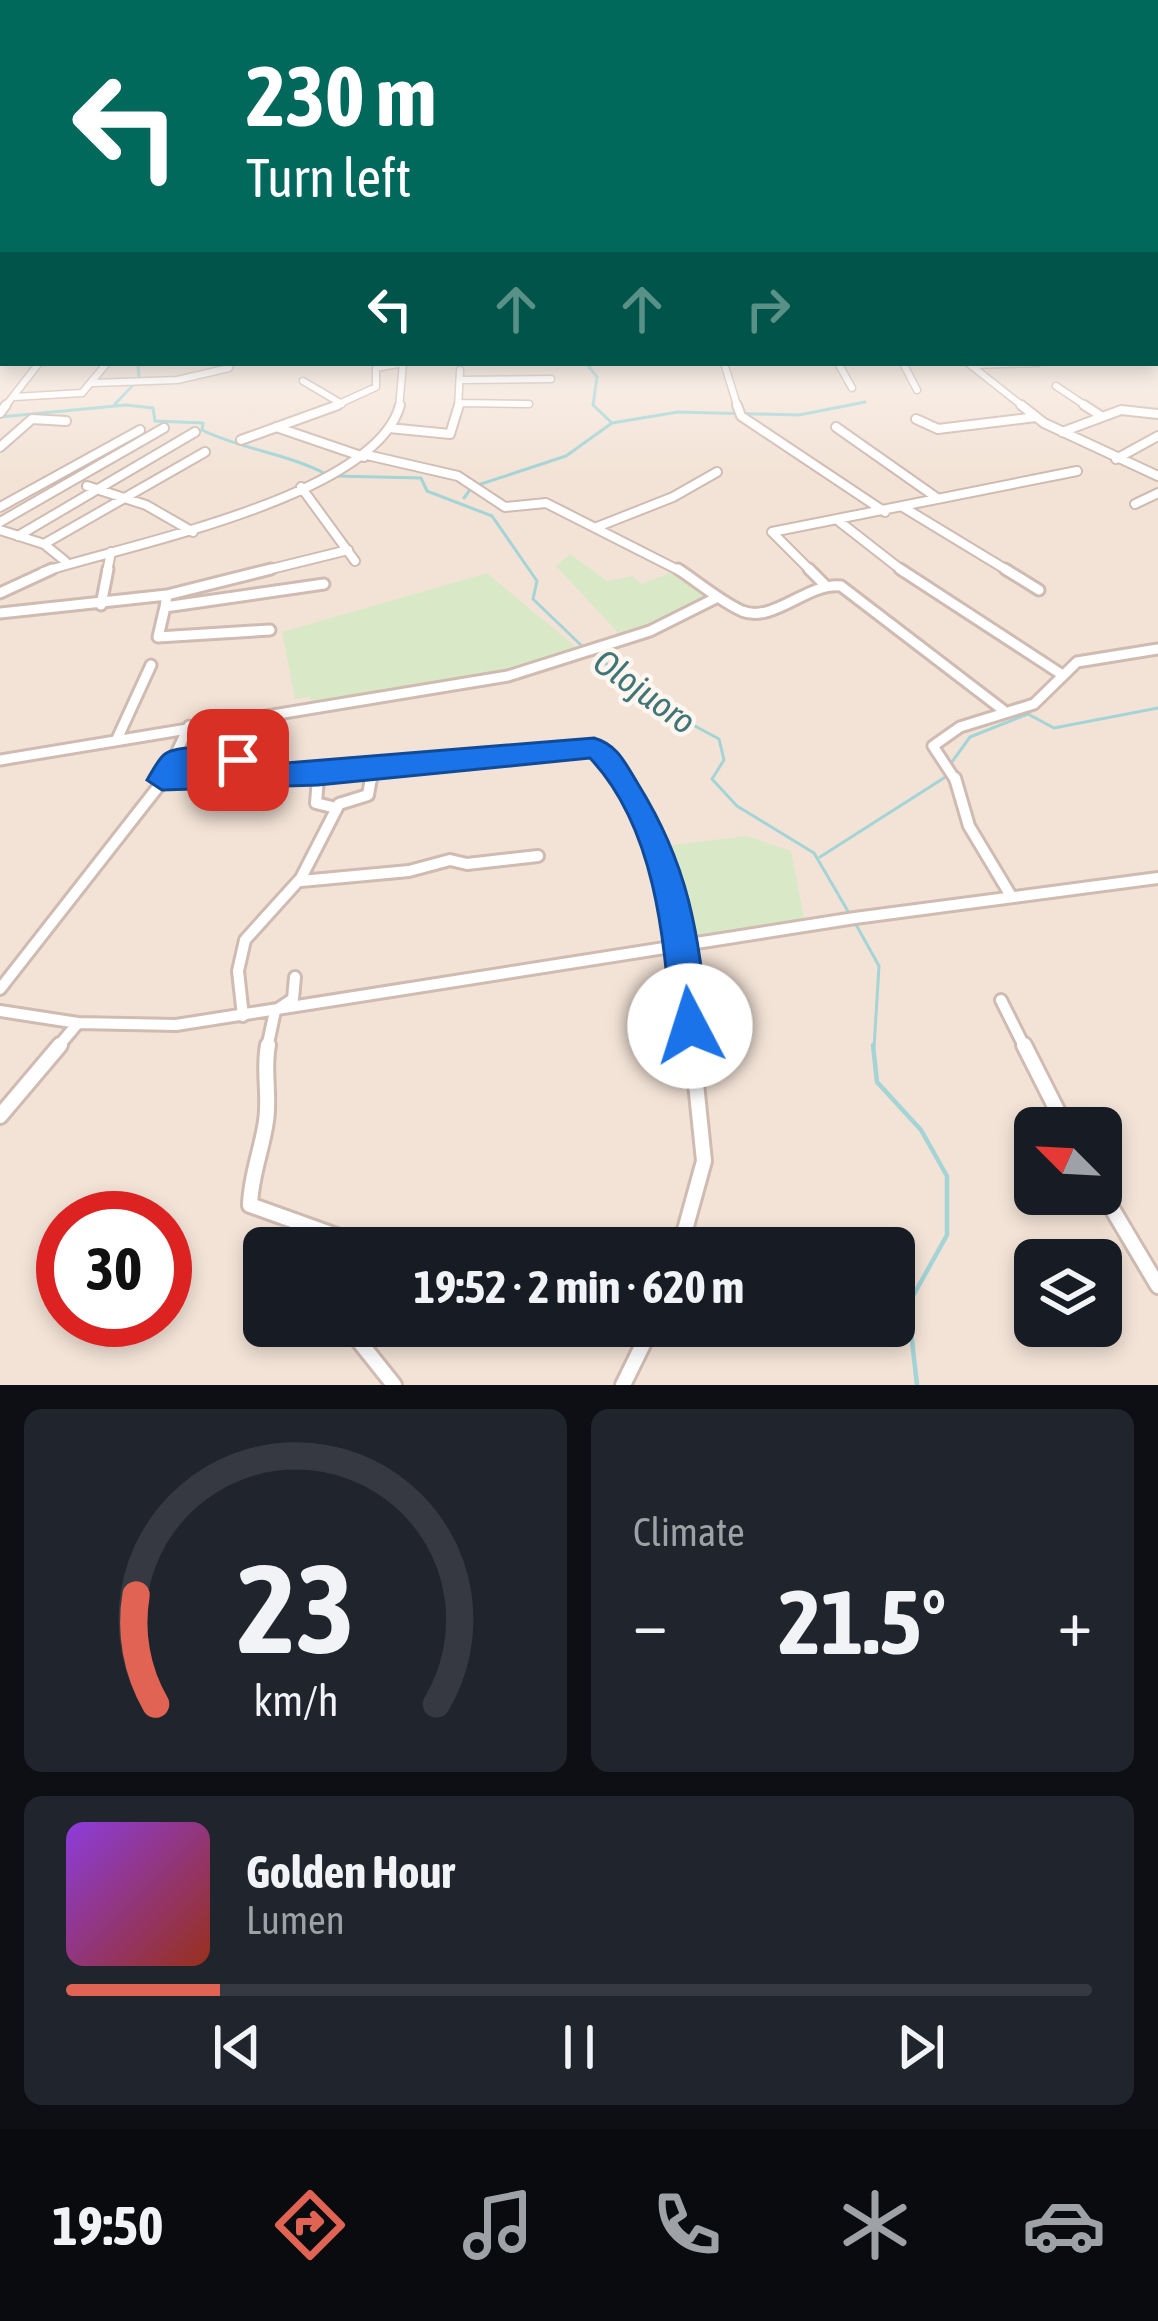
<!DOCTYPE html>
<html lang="en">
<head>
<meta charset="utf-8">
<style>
  :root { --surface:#171b24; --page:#20242c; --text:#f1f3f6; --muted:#9ea1a6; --line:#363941; --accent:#e06353 }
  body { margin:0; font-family:"Asap Condensed",sans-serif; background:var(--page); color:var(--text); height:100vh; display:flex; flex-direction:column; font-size:45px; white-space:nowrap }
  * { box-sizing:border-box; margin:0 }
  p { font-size:39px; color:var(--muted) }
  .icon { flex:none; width:66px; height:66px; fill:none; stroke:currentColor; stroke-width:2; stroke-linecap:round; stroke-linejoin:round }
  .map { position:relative; height:1385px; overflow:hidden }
  .details { display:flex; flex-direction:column; gap:24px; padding:24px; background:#0d0f14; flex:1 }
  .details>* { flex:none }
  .guide { position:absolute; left:0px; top:0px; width:1158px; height:366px; box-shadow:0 6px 18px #0003; background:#00695c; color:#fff; overflow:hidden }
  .needle { width:78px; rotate:294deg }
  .buttons { position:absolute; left:1014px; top:1107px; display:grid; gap:24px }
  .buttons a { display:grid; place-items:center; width:108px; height:108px; border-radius:18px; background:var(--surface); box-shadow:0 6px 18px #0003; font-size:60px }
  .speed { position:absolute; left:36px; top:1191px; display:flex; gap:24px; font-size:60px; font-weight:700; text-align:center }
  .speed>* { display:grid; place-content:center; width:156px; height:156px; border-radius:50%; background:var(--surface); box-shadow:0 6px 18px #0003; line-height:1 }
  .speed .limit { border:18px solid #d22; background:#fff; color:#111 }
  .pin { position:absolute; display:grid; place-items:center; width:102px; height:102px; color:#fff; margin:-51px; border-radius:24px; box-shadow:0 6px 18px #0006 }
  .me { position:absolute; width:132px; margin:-66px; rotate:355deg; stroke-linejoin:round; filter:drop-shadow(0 0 9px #0008) }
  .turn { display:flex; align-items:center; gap:42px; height:252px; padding:0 48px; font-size:54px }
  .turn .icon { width:156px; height:156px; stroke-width:2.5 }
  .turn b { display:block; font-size:84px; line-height:102px }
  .lanes { display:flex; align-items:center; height:114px; padding:0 48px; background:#0003; justify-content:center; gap:60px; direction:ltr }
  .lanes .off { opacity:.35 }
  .big { font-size:90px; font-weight:700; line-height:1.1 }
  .details .widget { flex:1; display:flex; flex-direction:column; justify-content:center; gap:18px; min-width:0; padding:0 42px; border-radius:18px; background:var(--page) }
  .details .dial { align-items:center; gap:0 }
  .dial svg { height:312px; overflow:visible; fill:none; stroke:var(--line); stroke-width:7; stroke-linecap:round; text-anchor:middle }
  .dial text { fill:var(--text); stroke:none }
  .song { display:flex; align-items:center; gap:36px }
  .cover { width:144px; height:144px; border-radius:18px; background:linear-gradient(135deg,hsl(270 70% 55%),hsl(10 70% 35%)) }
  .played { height:12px; border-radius:6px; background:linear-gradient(90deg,var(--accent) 15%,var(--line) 15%) }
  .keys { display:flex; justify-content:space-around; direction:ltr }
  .heat { display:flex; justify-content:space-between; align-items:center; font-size:66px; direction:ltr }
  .details .tiles { flex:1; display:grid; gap:24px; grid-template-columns:1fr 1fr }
  .widget:last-child { grid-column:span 2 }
  .trip { position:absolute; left:243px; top:1227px; width:672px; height:120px; border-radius:18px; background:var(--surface); box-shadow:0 6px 18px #0003; font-weight:700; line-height:120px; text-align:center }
  .menu { display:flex; height:192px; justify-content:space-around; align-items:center; background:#090b0e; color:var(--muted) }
  .menu .icon { width:84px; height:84px }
  .menu .current { color:var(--accent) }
  .menu b { font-size:54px; color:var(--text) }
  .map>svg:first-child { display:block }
  .residential { fill:#f3e3d7; fill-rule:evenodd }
  .green { fill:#d9e9c7 }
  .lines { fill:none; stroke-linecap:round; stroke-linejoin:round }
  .stream-far1 { stroke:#a4d4d6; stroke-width:3 }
  .stream { stroke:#a4d4d6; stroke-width:4.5 }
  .minor-far4-casing { stroke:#cfbbb1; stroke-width:9 }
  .minor-far3-casing { stroke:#cfbbb1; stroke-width:12 }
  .minor-far2-casing { stroke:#cfbbb1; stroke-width:15 }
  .minor-far1-casing { stroke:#cfbbb1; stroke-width:16 }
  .minor-casing { stroke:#cfbbb1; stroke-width:20 }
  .minor-far4 { stroke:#fff; stroke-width:6 }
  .minor-far3 { stroke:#fff; stroke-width:8 }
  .minor-far2 { stroke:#fff; stroke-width:9 }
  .minor-far1 { stroke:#fff; stroke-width:10 }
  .minor { stroke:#fff; stroke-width:14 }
  .route { fill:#1a73e8; stroke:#114b97; stroke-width:3 }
  .labels { text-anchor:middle; stroke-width:9; stroke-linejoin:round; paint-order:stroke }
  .water-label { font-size:36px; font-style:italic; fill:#417679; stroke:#fef6ef }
</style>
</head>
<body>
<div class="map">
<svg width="1158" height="1385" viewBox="0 0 1158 1385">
  <rect width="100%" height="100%" fill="#fcf2e8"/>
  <path class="residential" d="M0,277L3,363H1155L1158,277V1385H0ZM1035,1128H1101V1194H1035ZM63,1218H165V1320H63ZM264,1248H894V1326H264ZM1035,1260H1101V1326H1035Z"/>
  <path class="green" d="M570,554L607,581L632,576L642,584L674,571L708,600L622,637L556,566Z
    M487,573L582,652L504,673L311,703L310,697L295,699L282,632Z
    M747,836L791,851L805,922L694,940L671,845Z"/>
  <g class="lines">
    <path class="stream-far1" d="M115,404L139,379L138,363
      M0,417L126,405L153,408L155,421L203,423L202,430C243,450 286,453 326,474
      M612,423L678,412L799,415L865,402
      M335,476L421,478L427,491L492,516L537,581L533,599L583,647
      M464,498L472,487L566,456L612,423L593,405L597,377L586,363
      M591,652L669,712L719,739L724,760L712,779L737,806L814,853L849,913
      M949,766L970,737L1028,714L1054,728L1158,708
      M820,857L947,776
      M854,921L879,966L874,1048"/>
    <path class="stream" d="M873,1045L877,1082L921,1130L947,1176V1235L908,1305L917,1385"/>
    <g class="minor-far4-casing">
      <path id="minor-far4" d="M724,363L738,408
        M838,363L852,388
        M903,363L917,390
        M968,363L1025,408
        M971,365L1038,363
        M461,380L551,379
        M303,381L342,404
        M93,383L177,380L229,368L230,363
        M1056,386L1089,408
        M14,397L82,393L107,363
        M460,403L529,404
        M4,408L39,363
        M330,408L376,387V368L403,363L399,408
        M458,408L460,370"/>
    </g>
    <g class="minor-far3-casing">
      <path id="minor-far3" d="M737,405L741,416L885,512
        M1021,405L1044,423L1158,476
        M1084,405L1101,416
        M0,413L6,405
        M916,419L938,429L1036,417
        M276,427L364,457
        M836,427L937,498
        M389,428L450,434L459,405
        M1062,432L1121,410L1158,414
        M241,440L338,405
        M0,447L32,419L66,421
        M367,455L458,476L505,507L546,503L682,572
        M1116,459L1158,436
        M87,486L146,505L193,532
        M301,487L355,561
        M1135,504L1158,493
        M0,507L140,430
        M903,507L1010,572
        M0,522L164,428
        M840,522L904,572
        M597,527L673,497L717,472
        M0,530L44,544L65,561
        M18,536L195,432
        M44,544L205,452
        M43,572C126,545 376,497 400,405
        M107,572L111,552
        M259,572L348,550
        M812,572L772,532L1077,471"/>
    </g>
    <g class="minor-far2-casing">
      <path id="minor-far2" d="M678,569C698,582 720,601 742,611C773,624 808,582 841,586L1003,710
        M809,569L824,584
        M900,569L1061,674
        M1005,569L1039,590
        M0,593L52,569
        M167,595L165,607L324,584
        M101,605L108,569
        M165,607L158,637L270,630
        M0,613L167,595L271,569
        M117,739L151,665
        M0,760L508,676L650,631L716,598
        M176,761H238
        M162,780L373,770L594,748L604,753L621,781
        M163,781L189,726
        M317,781L318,774
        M371,781L373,770
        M956,781L933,746L960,727L1034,704L1077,662L1158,649"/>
    </g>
    <g class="minor-far1-casing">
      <path id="minor-far1" d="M318,778L316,803L336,808
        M619,778L657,842L682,946L692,1048
        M955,778L969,826L1011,896
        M162,780L198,778
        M301,881L409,871L450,860L467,864L538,856
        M0,989L165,778
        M1001,1000L1025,1048
        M0,1011L78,1023L176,1025L855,918L1158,878
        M243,1016L238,971L245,940L301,878L339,804L368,795L371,778
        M57,1048L78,1023
        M267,1048L275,1011L293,999L295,977"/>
    </g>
    <g class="minor-casing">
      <path id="minor" d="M268,1045C263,1071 270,1095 266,1121C262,1150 251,1174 250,1205L370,1248
        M1024,1045L1066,1128
        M0,1116L60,1045
        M1101,1190L1158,1286
        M680,1248L704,1161L692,1045
        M347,1326L394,1385
        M623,1385L652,1326"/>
    </g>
    <use href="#minor-far4" class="minor-far4"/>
    <use href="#minor-far3" class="minor-far3"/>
    <use href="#minor-far2" class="minor-far2"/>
    <use href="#minor-far1" class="minor-far1"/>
    <use href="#minor" class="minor"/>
  </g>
  <linearGradient id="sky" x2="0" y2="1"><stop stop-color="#97c7e7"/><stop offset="0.59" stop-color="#fef9f5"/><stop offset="1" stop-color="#fef9f5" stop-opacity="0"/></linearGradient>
  <rect width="1158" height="471" fill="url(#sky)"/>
  <path class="route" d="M594,738C618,745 625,763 638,784C689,866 698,931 708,1026L703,1038L690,1043L676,1038L671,1026C664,936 655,827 590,758L318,785L162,790L147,780C152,772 158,759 165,754C180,743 231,748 248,753L249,766Z"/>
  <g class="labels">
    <g class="water-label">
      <text transform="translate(645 691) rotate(36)" y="13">Olojuoro</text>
    </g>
  </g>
</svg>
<div class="buttons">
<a><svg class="needle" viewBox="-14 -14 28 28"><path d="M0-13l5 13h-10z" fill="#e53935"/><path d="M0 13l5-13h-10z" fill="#9ea1a6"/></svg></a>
<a><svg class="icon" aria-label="layers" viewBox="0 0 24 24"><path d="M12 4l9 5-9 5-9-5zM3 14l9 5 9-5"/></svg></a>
</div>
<div class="speed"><div class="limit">30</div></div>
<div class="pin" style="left:238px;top:760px;background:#d93025"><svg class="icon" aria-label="arrive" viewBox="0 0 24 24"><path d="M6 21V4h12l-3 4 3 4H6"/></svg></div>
<svg class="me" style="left:690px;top:1026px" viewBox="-20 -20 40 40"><circle r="19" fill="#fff"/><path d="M0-13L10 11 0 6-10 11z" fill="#1a73e8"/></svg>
<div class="trip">19:52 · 2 min · 620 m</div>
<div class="guide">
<div class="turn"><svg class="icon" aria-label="left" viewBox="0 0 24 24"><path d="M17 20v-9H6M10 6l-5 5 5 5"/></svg><div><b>230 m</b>Turn left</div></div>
<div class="lanes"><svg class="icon" aria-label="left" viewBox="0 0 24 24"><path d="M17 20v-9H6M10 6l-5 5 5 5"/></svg><svg class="icon off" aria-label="ahead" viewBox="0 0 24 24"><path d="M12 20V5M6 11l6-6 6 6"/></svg><svg class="icon off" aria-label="ahead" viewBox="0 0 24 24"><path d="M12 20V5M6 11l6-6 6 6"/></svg><svg class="icon off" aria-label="right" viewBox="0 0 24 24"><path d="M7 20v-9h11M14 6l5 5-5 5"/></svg></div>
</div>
</div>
<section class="details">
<div class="tiles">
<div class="widget dial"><svg viewBox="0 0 100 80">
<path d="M14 69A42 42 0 1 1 86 69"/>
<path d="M14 69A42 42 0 0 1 9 41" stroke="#e06353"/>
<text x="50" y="56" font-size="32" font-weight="700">23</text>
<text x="50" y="72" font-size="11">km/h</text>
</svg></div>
<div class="widget"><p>Climate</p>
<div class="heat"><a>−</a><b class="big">21.5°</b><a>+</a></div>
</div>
<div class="widget">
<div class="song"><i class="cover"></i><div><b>Golden Hour</b><p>Lumen</p></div></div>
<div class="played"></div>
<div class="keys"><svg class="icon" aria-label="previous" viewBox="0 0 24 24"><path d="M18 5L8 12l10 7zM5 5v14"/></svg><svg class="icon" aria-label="pause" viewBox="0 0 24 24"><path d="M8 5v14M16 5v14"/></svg><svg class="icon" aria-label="next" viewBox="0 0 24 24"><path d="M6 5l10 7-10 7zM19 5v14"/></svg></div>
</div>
</div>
</section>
<nav class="menu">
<b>19:50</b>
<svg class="icon current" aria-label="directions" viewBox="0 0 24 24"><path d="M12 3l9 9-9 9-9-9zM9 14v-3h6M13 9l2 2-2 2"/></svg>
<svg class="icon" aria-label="music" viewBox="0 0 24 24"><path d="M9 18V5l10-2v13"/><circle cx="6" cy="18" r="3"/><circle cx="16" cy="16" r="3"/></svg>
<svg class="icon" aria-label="phone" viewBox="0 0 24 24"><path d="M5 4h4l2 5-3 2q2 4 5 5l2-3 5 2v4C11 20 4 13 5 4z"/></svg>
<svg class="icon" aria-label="climate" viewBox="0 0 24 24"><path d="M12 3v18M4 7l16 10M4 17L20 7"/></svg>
<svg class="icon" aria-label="car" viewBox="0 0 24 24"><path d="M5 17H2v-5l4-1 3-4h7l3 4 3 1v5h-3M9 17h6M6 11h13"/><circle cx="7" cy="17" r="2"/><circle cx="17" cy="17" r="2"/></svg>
</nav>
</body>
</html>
